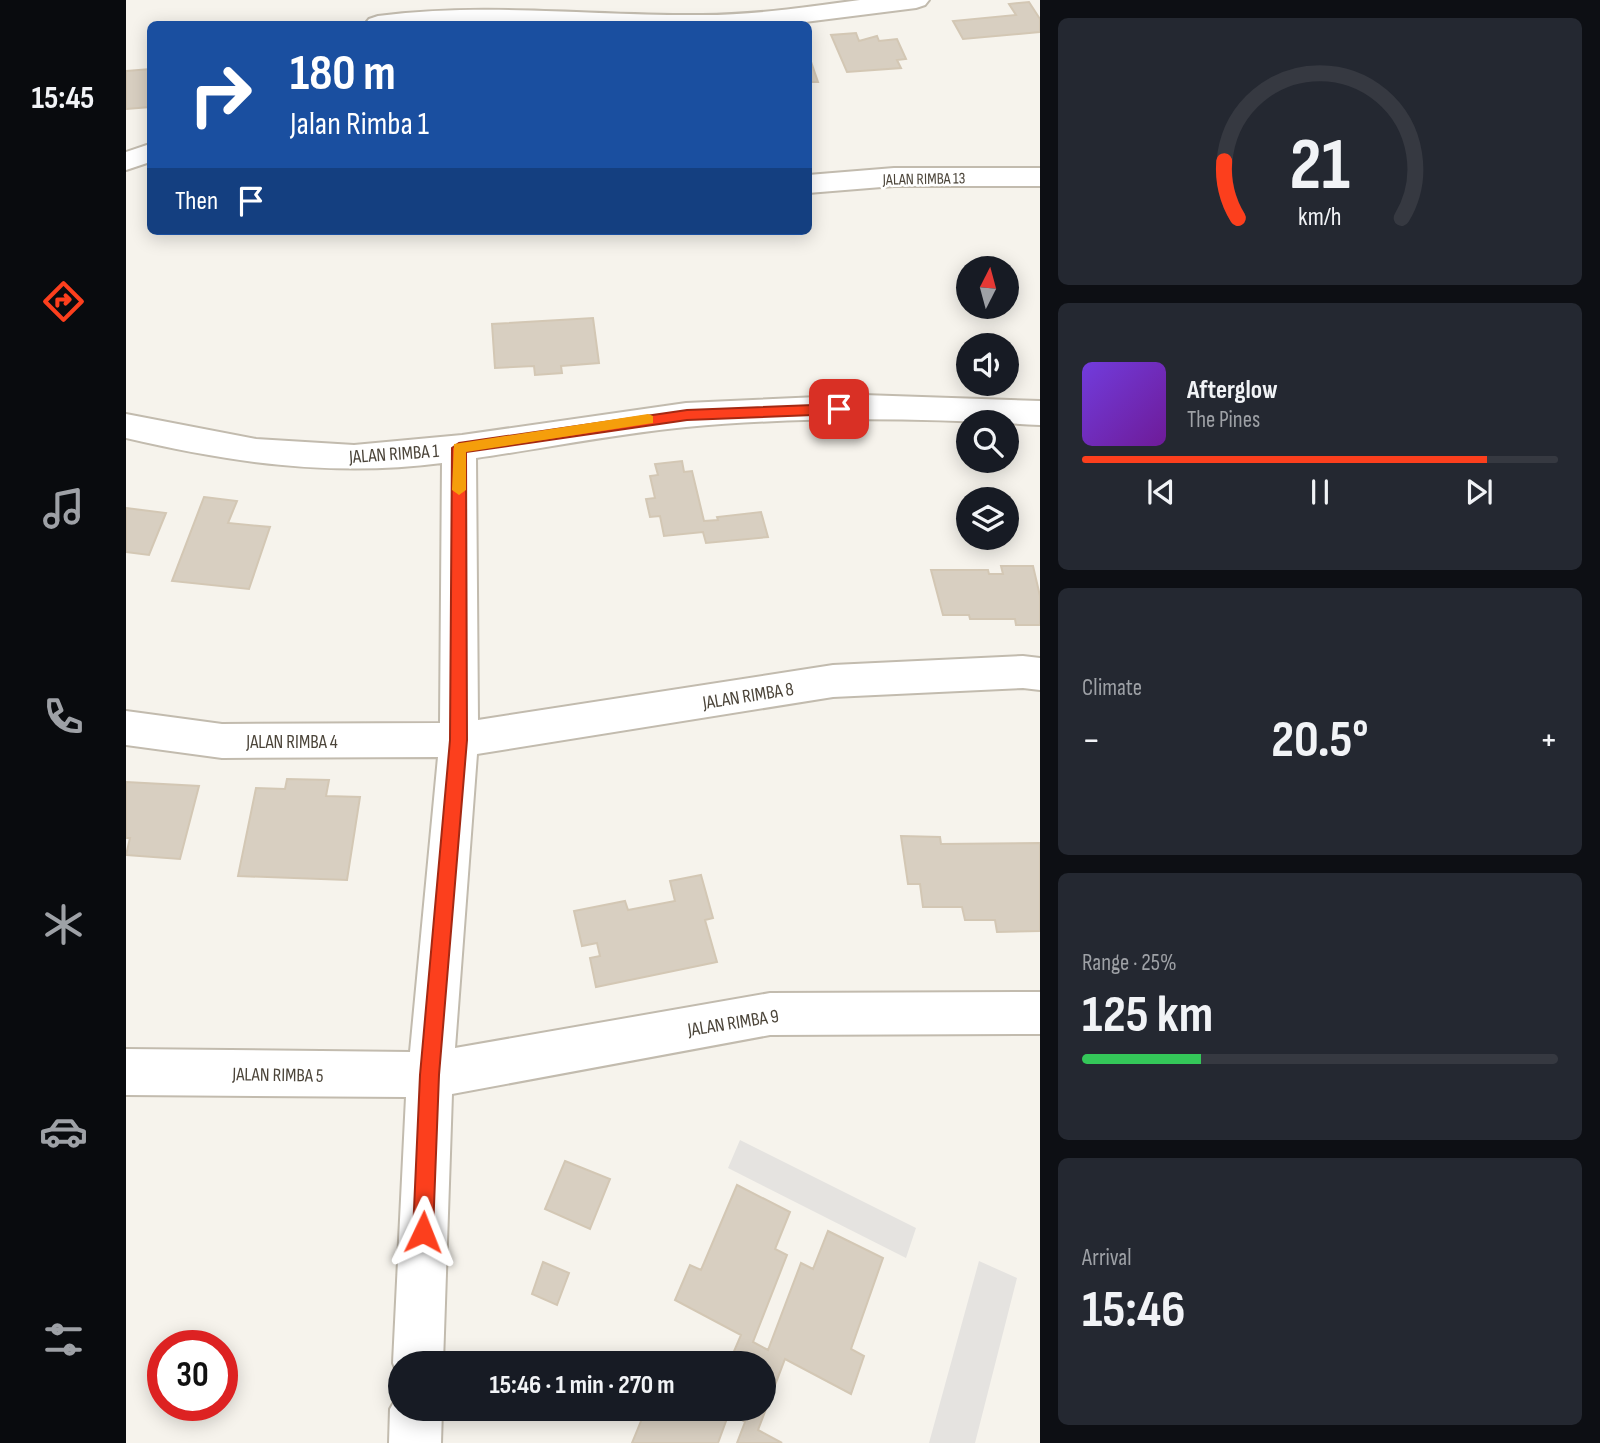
<!DOCTYPE html>
<html lang="en">
<head>
<meta charset="utf-8">
<style>
  :root { --surface:#171b24; --page:#242831; --text:#f1f3f6; --muted:#9ea1a6; --line:#363941; --accent:#fc3f1d }
  body { margin:0; font-family:"Sofia Sans Condensed",sans-serif; background:var(--page); color:var(--text); height:100vh; display:flex; flex-direction:column; font-size:26px; white-space:nowrap }
  * { box-sizing:border-box; margin:0 }
  p { font-size:23px; color:var(--muted) }
  .icon { flex:none; width:38px; height:38px; fill:none; stroke:currentColor; stroke-width:2; stroke-linecap:round; stroke-linejoin:round }
  .map { position:relative; flex:1; overflow:hidden }
  .panel { display:flex; flex-direction:column; gap:18px; padding:18px; background:#0d0f14; width:560px }
  .panel>* { flex:none }
  .guide { position:absolute; left:21px; top:21px; width:665px; height:214px; border-radius:10px; box-shadow:0 4px 18px #0003; background:#1a4fa0; color:#fff; overflow:hidden }
  .needle { width:46px; rotate:6deg }
  .fabs { position:absolute; left:830px; top:256px; display:grid; gap:14px }
  .fabs a { display:grid; place-items:center; width:63px; height:63px; border-radius:50%; background:var(--surface); box-shadow:0 4px 18px #0003; font-size:35px }
  .speed { position:absolute; left:21px; top:1330px; display:flex; gap:14px; font-size:35px; font-weight:700; text-align:center }
  .speed>* { display:grid; place-content:center; width:91px; height:91px; border-radius:50%; background:var(--surface); box-shadow:0 4px 18px #0003; line-height:1 }
  .speed .limit { border:10px solid #d22; background:#fff; color:#111 }
  .pin { position:absolute; display:grid; place-items:center; width:60px; height:60px; color:#fff; margin:-30px; border-radius:14px; box-shadow:0 4px 10px #0006 }
  .me { position:absolute; width:77px; margin:-38px; rotate:2deg; stroke-linejoin:round; filter:drop-shadow(0 0 5px #0008) }
  .turn { display:flex; align-items:center; gap:24px; height:147px; padding:0 28px; font-size:32px }
  .turn .icon { width:91px; height:91px; stroke-width:2.5 }
  .turn b { display:block; font-size:49px; line-height:60px }
  .then { display:flex; align-items:center; height:66px; padding:0 28px; background:#0003; gap:14px; font-size:26px }
  .big { font-size:52px; font-weight:700; line-height:1.1 }
  .panel .card { flex:1; display:flex; flex-direction:column; justify-content:center; gap:10px; min-width:0; padding:0 24px; border-radius:10px; background:var(--page) }
  .panel .dial { align-items:center; gap:0 }
  .dial svg { height:182px; overflow:visible; fill:none; stroke:var(--line); stroke-width:7; stroke-linecap:round; text-anchor:middle }
  .dial text { fill:var(--text); stroke:none }
  .song { display:flex; align-items:center; gap:21px }
  .cover { width:84px; height:84px; border-radius:10px; background:linear-gradient(135deg,hsl(260 70% 55%),hsl(280 70% 35%)) }
  .played { height:7px; border-radius:4px; background:linear-gradient(90deg,var(--accent) 85%,var(--line) 85%) }
  .keys { display:flex; justify-content:space-around; direction:ltr }
  .heat { display:flex; justify-content:space-between; align-items:center; font-size:38px; direction:ltr }
  .charge { height:10px; border-radius:5px; background:linear-gradient(90deg,#34c759 25%,var(--line) 0) }
  .trip { position:absolute; left:262px; top:1351px; width:388px; height:70px; border-radius:35px; background:var(--surface); box-shadow:0 4px 18px #0003; font-weight:700; line-height:70px; text-align:center }
  main { display:flex; flex:1; min-height:0 }
  .menu { display:flex; flex-direction:column; width:126px; justify-content:space-around; align-items:center; background:#090b0e; color:var(--muted) }
  .menu .icon { width:49px; height:49px }
  .menu .current { color:var(--accent) }
  .menu b { font-size:32px; color:var(--text) }
  .map>svg:first-child { display:block }
  .parking { fill:#e5e3e0 }
  .building { fill:#d8cfc1; stroke:#d3c7b4; stroke-width:2 }
  .lines { fill:none; stroke-linecap:round; stroke-linejoin:round }
  .minor-casing { stroke:#c2bbae; stroke-width:4 }
  .minor { fill:#fff; fill-rule:evenodd }
  .route { fill:#fc3f1d; stroke:#a42913; stroke-width:2 }
  .slow { fill:#f59e0b }
  .labels { text-anchor:middle; stroke-width:5; stroke-linejoin:round; paint-order:stroke }
  .far-street-label { font-size:16px; fill:#4b4439; stroke:#fff }
  .street-label { font-size:19px; fill:#4b4439; stroke:#fff }
</style>
</head>
<body>
<main>
<nav class="menu">
<b>15:45</b>
<svg class="icon current" aria-label="directions" viewBox="0 0 24 24"><path d="M12 3l9 9-9 9-9-9zM9 14v-3h6M13 9l2 2-2 2"/></svg>
<svg class="icon" aria-label="music" viewBox="0 0 24 24"><path d="M9 18V5l10-2v13"/><circle cx="6" cy="18" r="3"/><circle cx="16" cy="16" r="3"/></svg>
<svg class="icon" aria-label="phone" viewBox="0 0 24 24"><path d="M5 4h4l2 5-3 2q2 4 5 5l2-3 5 2v4C11 20 4 13 5 4z"/></svg>
<svg class="icon" aria-label="climate" viewBox="0 0 24 24"><path d="M12 3v18M4 7l16 10M4 17L20 7"/></svg>
<svg class="icon" aria-label="car" viewBox="0 0 24 24"><path d="M5 17H2v-5l4-1 3-4h7l3 4 3 1v5h-3M9 17h6M6 11h13"/><circle cx="7" cy="17" r="2"/><circle cx="17" cy="17" r="2"/></svg>
<svg class="icon" aria-label="filters" viewBox="0 0 24 24"><path d="M4 7h16M4 17h16"/><circle cx="9" cy="7" r="2"/><circle cx="15" cy="17" r="2"/></svg>
</nav>
<div class="map">
<svg width="914" height="1443" viewBox="0 0 914 1443">
  <rect width="100%" height="100%" fill="#f6f3ec"/>
  <path class="parking" d="M614,1140L790,1228L780,1258L602,1168Z
    M853,1261L891,1278L849,1443H803Z"/>
  <path class="building" d="M903,2L914,19V32L837,39L827,21L890,15L883,4Z
    M730,33L733,41L751,36L753,41L771,39L780,59L771,60L775,68L721,72L705,35Z
    M682,53L692,82H682Z
    M24,69V107L0,109V71Z
    M467,318L473,363L435,366L436,373L409,375L408,366L369,368L366,324Z
    M556,461L558,472L566,471L578,521L592,520L591,517L635,512L642,537L580,543L577,532L538,536L534,516L524,517L520,499L529,498L524,476L532,475L529,464Z
    M78,497L111,501L102,523L144,527L123,589L46,581Z
    M0,508L40,513L23,555L0,552Z
    M875,566H907L914,596V625H890L889,619H844L843,615H817L805,570H862L863,574H877Z
    M161,779L203,780L200,796L234,797L221,880L112,876L130,788L159,789Z
    M0,782L73,786L54,859L0,855L4,838H0Z
    M775,836L814,837L815,844L914,843V931L871,932L869,920H839L836,907H797L794,884H782Z
    M575,875L587,918L579,920L591,962L470,987L464,958L474,956L471,943L456,946L448,911L499,901L502,910L549,901L544,881Z
    M439,1161L484,1179L464,1229L419,1209Z
    M611,1185L664,1212L649,1249L661,1255L627,1342L642,1350L675,1263L687,1269L702,1231L757,1258L725,1349L738,1356L725,1394L659,1359L632,1430L656,1443H611L619,1422L603,1413L592,1443H506L518,1414L509,1409H639V1363H603L615,1335L549,1300L564,1265L575,1270Z
    M417,1262L443,1273L431,1305L406,1294Z"/>
  <g class="lines">
    <g class="minor-casing">
      <path id="minor" d="M734,0H803L799,5L790,8L663,24H239L243,19L252,16C361,2 467,16 576,15C629,15 682,7 734,0Z
        M24,144V162L0,170V152Z
        M768,168H914V186H768L682,193V175Z
        M737,395L914,401V425C798,418 678,416 560,427C489,434 420,448 350,458L352,720L707,665L897,656L914,658V690L897,688L707,697L351,754L329,1048L644,993L914,992V1034L644,1035L326,1094L317,1363H275L274,1381L267,1363L280,1097L0,1095V1049L284,1052L312,757L96,758L0,745V711L96,724L314,723L316,463C208,477 106,463 0,438V414L130,439L228,445L336,435L560,403Z
        M275,1390V1409H316L315,1443H263L264,1409Z"/>
    </g>
    <use href="#minor" class="minor"/>
  </g>
  <path class="route" d="M713,404L720,409L713,414L561,420L340,452L341,740L313,1075L307,1232L304,1239L297,1242L290,1239L287,1232L294,1075L324,740L326,448L333,443L561,410Z"/>
  <path class="slow" d="M522,414L527,416V423L340,452V490L333,495L326,490L328,444Z"/>
  <g class="labels">
    <g class="far-street-label">
      <text transform="translate(798 178) rotate(-1)" y="6">JALAN RIMBA 13</text>
    </g>
    <g class="street-label">
      <text transform="translate(268 453) rotate(-4)" y="7">JALAN RIMBA 1</text>
      <text transform="translate(622 695) rotate(-9)" y="7">JALAN RIMBA 8</text>
      <text x="166" y="748">JALAN RIMBA 4</text>
      <text transform="translate(607 1022) rotate(-9)" y="7">JALAN RIMBA 9</text>
      <text transform="translate(152 1074) rotate(1)" y="7">JALAN RIMBA 5</text>
    </g>
  </g>
</svg>
<div class="fabs">
<a><svg class="needle" viewBox="-14 -14 28 28"><path d="M0-13l5 13h-10z" fill="#e53935"/><path d="M0 13l5-13h-10z" fill="#9ea1a6"/></svg></a>
<a><svg class="icon" aria-label="sound" viewBox="0 0 24 24"><path d="M4 9h4l5-4v14l-5-4H4zM17 9q2 3 0 6"/></svg></a>
<a><svg class="icon" aria-label="search" viewBox="0 0 24 24"><circle cx="10" cy="10" r="6"/><path d="M15 15l6 6"/></svg></a>
<a><svg class="icon" aria-label="layers" viewBox="0 0 24 24"><path d="M12 4l9 5-9 5-9-5zM3 14l9 5 9-5"/></svg></a>
</div>
<div class="speed"><div class="limit">30</div></div>
<div class="pin" style="left:713px;top:409px;background:#d93025"><svg class="icon" aria-label="arrive" viewBox="0 0 24 24"><path d="M6 21V4h12l-3 4 3 4H6"/></svg></div>
<svg class="me" style="left:297px;top:1232px" viewBox="-20 -20 40 40"><path d="M0-17L14 15 0 8-14 15z" fill="#fc3f1d" stroke="#fff" stroke-width="4"/></svg>
<div class="trip">15:46 · 1 min · 270 m</div>
<div class="guide">
<div class="turn"><svg class="icon" aria-label="right" viewBox="0 0 24 24"><path d="M7 20v-9h11M14 6l5 5-5 5"/></svg><div><b>180 m</b>Jalan Rimba 1</div></div>
<div class="then">Then<svg class="icon" aria-label="arrive" viewBox="0 0 24 24"><path d="M6 21V4h12l-3 4 3 4H6"/></svg></div>
</div>
</div>
<section class="panel">
<div class="card dial"><svg viewBox="0 0 100 80">
<path d="M14 69A42 42 0 1 1 86 69"/>
<path d="M14 69A42 42 0 0 1 8 44" stroke="#fc3f1d"/>
<text x="50" y="56" font-size="32" font-weight="700">21</text>
<text x="50" y="72" font-size="11">km/h</text>
</svg></div>
<div class="card">
<div class="song"><i class="cover"></i><div><b>Afterglow</b><p>The Pines</p></div></div>
<div class="played"></div>
<div class="keys"><svg class="icon" aria-label="previous" viewBox="0 0 24 24"><path d="M18 5L8 12l10 7zM5 5v14"/></svg><svg class="icon" aria-label="pause" viewBox="0 0 24 24"><path d="M8 5v14M16 5v14"/></svg><svg class="icon" aria-label="next" viewBox="0 0 24 24"><path d="M6 5l10 7-10 7zM19 5v14"/></svg></div>
</div>
<div class="card"><p>Climate</p>
<div class="heat"><a>−</a><b class="big">20.5°</b><a>+</a></div>
</div>
<div class="card"><p>Range · 25%</p><b class="big">125 km</b><div class="charge"></div></div>
<div class="card"><p>Arrival</p><b class="big">15:46</b></div>
</section>
</main>
</body>
</html>
